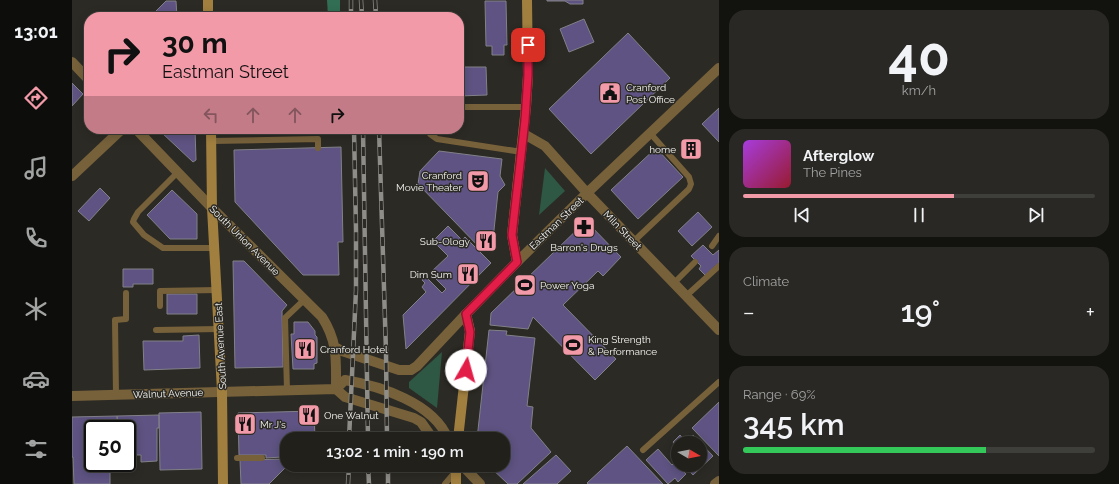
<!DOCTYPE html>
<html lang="en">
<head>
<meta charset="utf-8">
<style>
  :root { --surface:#21201b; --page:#292824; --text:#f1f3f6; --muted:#a2a3a3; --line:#3e3e3a; --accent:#f39aa9 }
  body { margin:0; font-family:Raleway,sans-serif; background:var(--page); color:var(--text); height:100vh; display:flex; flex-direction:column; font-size:15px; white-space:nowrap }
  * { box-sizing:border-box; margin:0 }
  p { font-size:13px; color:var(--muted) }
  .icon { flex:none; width:22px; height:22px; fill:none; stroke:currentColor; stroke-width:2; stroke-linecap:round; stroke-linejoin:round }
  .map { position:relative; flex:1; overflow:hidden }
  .panel { display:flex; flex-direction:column; gap:10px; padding:10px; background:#12120f; width:400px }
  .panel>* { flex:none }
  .top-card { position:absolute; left:12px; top:12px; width:380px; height:122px; border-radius:16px; box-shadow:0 2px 10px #0003,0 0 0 1px var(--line); background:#f39aa9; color:#111; overflow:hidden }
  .needle { width:26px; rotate:99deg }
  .buttons { position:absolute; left:599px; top:436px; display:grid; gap:8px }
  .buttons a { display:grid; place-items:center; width:36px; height:36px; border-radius:50%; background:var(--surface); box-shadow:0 2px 10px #0003,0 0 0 1px var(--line); font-size:20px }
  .speed { position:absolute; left:12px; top:420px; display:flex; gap:8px; font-size:20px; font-weight:700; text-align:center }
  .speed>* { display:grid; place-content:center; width:52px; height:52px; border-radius:50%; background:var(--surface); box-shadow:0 2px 10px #0003,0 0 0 1px var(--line); line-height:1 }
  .speed .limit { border:2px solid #111; border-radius:6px; background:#fff; color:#111 }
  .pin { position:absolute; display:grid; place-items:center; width:34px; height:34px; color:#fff; margin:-17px; border-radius:8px; box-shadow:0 2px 6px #0006 }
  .me { position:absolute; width:44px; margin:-22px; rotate:7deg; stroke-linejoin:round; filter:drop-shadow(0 0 3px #0008) }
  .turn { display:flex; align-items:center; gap:14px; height:84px; padding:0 12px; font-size:18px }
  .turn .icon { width:52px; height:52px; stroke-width:2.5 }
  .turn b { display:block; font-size:28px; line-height:34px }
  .lanes { display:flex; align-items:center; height:38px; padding:0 12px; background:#0003; justify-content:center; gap:20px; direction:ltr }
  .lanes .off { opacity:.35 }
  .big { font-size:30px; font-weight:600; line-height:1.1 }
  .panel .card { flex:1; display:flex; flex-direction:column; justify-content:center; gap:6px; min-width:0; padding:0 14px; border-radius:16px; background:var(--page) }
  .panel .dial { align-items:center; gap:0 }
  .dial b { font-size:52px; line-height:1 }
  .song { display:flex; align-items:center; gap:12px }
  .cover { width:48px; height:48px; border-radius:6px; background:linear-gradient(135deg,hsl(280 70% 55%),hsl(350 70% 35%)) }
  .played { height:4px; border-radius:2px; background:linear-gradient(90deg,var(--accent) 60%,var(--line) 60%) }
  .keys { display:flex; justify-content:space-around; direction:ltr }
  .heat { display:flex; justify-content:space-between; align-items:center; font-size:22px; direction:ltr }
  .charge { height:6px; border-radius:3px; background:linear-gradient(90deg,#34c759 69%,var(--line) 0) }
  .trip { position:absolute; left:208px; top:432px; width:230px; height:40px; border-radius:16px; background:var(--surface); box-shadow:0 2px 10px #0003,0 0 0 1px var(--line); font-weight:600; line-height:40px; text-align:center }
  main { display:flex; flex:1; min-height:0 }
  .dock { display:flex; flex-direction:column; width:72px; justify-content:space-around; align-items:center; background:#0d0d0b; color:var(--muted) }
  .dock .icon { width:28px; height:28px }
  .dock .on { color:var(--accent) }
  .dock b { font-size:18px; color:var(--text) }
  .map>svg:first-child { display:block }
  .green { fill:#2e5744 }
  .forest { fill:#326e54 }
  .building { fill:#5e5382; stroke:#828188 }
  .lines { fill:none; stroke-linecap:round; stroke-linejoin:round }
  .service { stroke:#76613b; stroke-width:6 }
  .minor { stroke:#76613b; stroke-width:10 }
  .tertiary { stroke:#76613b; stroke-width:10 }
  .secondary { stroke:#a17f3f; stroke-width:10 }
  .rail-casing { stroke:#8f8d88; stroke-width:4.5 }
  .rail { stroke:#2c2a24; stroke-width:3; stroke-dasharray:9; stroke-linecap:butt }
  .route-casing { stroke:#92132f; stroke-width:10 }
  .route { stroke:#e11d48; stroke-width:7 }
  .labels { text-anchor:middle; stroke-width:3; stroke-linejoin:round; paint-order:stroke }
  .poi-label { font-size:10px; fill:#f5f4f0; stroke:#2c2a24; text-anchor:start }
  .street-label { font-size:10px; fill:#f5f4f0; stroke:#2c2a24 }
</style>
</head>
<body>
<main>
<nav class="dock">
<b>13:01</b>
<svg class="icon on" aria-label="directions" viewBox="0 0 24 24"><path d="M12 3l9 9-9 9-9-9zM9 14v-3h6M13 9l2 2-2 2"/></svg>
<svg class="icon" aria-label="music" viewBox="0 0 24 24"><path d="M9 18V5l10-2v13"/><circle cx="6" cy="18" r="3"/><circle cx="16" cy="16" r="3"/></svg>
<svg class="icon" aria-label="phone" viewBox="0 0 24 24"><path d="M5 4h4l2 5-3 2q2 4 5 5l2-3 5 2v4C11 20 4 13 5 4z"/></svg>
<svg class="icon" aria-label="climate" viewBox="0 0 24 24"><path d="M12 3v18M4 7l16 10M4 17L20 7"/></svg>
<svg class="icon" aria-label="car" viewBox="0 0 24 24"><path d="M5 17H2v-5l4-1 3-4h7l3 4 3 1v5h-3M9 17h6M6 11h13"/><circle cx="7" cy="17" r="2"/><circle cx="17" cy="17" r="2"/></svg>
<svg class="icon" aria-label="filters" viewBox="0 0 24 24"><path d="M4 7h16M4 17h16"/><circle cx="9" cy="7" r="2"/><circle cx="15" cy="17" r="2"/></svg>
</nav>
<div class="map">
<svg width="647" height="484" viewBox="0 0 647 484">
  <rect width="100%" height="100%" fill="#2c2a24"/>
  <path class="green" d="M473,168L493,191L467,215Z
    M370,352L365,408L337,388V382Z"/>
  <path class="forest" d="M255,0H268V17H256Z"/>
  <path class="building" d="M475,0H511V4H498L493,1H475Z
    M94,1H104L105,17H81V14Z
    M413,1H434L435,45H432V55H420V46H414Z
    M512,19L522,42L497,52L488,29Z
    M556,33L598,78L519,154L477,109Z
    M387,67H414L415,95L387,96Z
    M0,83L11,94L0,106Z
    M647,108V142L630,124Z
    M92,129H123L124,160L121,162L89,132Z
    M618,140L628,151L621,158L611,147Z
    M269,147L271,242H266L267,275H231L163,202L162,150Z
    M584,148L611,177L566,219L539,190Z
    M367,151L430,159L428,176L433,185L426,192L420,249L415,248L411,251L346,184L348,171Z
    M28,188L38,198L17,221L6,211Z
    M100,190L125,214V239H98L75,215Z
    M626,212L640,227L620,246L606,231Z
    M514,221L549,257L531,276L526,271L491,305L544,359L523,380L461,317L456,329L418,325L419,313Z
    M376,226L390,240L393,237L419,263L334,349L331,315L354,292L350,287L353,283L350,280L353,276L370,293L374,289L358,273L376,256L361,241Z
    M631,245L641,255L647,250V265L635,277L627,269L629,266L619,256Z
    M161,261H172L215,305L210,311L211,367L163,368Z
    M51,269H81V284H61V287H51Z
    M95,294H125V314H95Z
    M222,322H236L243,331V335L245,337V363L242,364V369H221L219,334H222Z
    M417,330L435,331L434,335L463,338L455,406L461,407L459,428L479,452L445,484H436L416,465H431V439H405Z
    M127,335L128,368L72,370L71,341H111V336Z
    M647,402V456L620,428Z
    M242,411L243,439H210V457L194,458V455H167L166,413Z
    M129,412L130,469L88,470L87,413Z
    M87,415V428H85V461L69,462V455H61V463H55V429H46L45,416Z
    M45,416L46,429H21V463H38V484H2L1,457H0V417Z
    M608,435L614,442L621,435L641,456L621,475L612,465H628V443H606V448L601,442Z
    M555,446L591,484H516L515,483Z
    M586,449L600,465L603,462L614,474L606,482L603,478L596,484L574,460Z
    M484,455L499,471L485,484H451Z
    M215,459L216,465L197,484H169L168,460Z"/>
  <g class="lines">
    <path class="service" d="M387,107H454
      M356,129L358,134L365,139L450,152
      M139,141L246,139V148
      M106,172L66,212L62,219L61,222L72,235L91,248H143
      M562,241L617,189L619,184L617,177L578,133
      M640,246L647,236
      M602,283L623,262
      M614,296L647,266
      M88,306V291L145,290
      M84,330L147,329
      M215,390L213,318L232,300
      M44,395L43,320L54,319V293
      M571,450L647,382
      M165,458H190
      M373,484L384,471"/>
    <path class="minor" d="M0,62L17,80
      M64,129L140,208
      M452,134L473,146L515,193L647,330
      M0,176L50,129
      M445,262L515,193L647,68
      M643,484L647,481"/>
    <path class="tertiary" d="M140,208L250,317C266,342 264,360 264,389
      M263,347L270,351L327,370H339L345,366L394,314
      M264,389L273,380C308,386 362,403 376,439
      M264,389L273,397L342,418L349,422L361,439
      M0,396L264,389
      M390,465L408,484"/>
    <path class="secondary" d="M136,0V17
      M139,129L140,208L150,391L151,484
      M386,439L398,331L394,314L445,262L440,235L454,107L456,75L455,0
      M384,465V484"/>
    <g class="rail-casing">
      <path id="rail" d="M279,0V17
        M289,0L290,17
        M303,0L304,17
        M291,129L296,439
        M307,129L314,352L315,439
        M277,439L284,290V230L282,129
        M296,465L297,484
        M316,465V484
        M276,484L277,465"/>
    </g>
    <use href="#rail" class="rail"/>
  </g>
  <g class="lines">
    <g class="route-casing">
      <path id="route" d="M394,370L398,332L394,314L445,262L440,235L453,120L456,75V45"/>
    </g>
    <use href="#route" class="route"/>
  </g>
  <defs>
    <g id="civic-square" transform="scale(1.15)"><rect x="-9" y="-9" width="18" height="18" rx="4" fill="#f39aa9" stroke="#2c2a24"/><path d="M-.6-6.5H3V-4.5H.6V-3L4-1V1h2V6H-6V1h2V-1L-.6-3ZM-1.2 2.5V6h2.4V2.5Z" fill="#111"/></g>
    <g id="building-square" transform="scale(1.15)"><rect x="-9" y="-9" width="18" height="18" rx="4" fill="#f39aa9" stroke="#2c2a24"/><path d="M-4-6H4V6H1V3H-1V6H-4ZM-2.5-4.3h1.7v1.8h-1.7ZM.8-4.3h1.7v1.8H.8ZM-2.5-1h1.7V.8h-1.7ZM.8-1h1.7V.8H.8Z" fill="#111"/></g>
    <g id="theatre-square" transform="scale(1.15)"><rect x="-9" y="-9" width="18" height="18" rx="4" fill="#f39aa9" stroke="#2c2a24"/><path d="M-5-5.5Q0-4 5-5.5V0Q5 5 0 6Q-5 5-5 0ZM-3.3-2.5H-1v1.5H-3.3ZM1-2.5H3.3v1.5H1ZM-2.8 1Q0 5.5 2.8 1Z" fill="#111"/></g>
    <g id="pharmacy-square" transform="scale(1.15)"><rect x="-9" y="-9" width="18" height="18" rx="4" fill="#f39aa9" stroke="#2c2a24"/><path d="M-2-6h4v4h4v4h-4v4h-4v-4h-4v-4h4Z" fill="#111"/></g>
    <g id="restaurant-square" transform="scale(1.15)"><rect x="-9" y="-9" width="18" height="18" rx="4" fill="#f39aa9" stroke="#2c2a24"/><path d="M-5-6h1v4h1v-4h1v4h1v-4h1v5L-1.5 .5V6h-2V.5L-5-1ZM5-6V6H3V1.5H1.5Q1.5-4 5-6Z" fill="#111"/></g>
    <g id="stadium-square" transform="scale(1.15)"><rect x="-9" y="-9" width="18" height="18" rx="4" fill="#f39aa9" stroke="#2c2a24"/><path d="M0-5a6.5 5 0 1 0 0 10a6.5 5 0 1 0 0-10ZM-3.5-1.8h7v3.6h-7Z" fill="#111"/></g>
  </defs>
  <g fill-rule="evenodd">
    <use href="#civic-square" x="538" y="93"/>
    <use href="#building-square" x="619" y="149"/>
    <use href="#theatre-square" x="406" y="181"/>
    <use href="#pharmacy-square" x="512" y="227"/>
    <use href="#restaurant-square" x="414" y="241"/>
    <use href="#restaurant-square" x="396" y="274"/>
    <use href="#stadium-square" x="453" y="285"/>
    <use href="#stadium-square" x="501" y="345"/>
    <use href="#restaurant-square" x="233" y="349"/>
    <use href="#restaurant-square" x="237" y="415"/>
    <use href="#restaurant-square" x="173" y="424"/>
  </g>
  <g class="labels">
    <g class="poi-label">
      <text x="554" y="91">Cranford<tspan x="554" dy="12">Post Office</tspan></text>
      <text x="604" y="153" text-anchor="end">home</text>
      <text x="390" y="179" text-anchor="end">Cranford<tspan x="390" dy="12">Movie Theater</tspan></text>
      <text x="398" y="245" text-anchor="end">Sub-Ology</text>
      <text x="512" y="251" text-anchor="middle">Barron's Drugs</text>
      <text x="380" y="278" text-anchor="end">Dim Sum</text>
      <text x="468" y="289">Power Yoga</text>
      <text x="516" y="343">King Strength<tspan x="516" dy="12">&amp; Performance</tspan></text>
      <text x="248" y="353">Cranford Hotel</text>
      <text x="252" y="419">One Walnut</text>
      <text x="188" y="428">Mr J's</text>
    </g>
    <g class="street-label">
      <text transform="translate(484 223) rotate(-44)" y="4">Eastman Street</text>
      <text transform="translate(551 230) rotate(46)" y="4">Miln Street</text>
      <text transform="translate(173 240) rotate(45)" y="4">South Union Avenue</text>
      <text transform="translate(148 346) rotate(-93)" y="4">South Avenue East</text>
      <text transform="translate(96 393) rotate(-2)" y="4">Walnut Avenue</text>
    </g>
  </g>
</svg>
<div class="buttons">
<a><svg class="needle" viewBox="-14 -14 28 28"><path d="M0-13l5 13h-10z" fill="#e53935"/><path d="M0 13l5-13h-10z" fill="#a2a3a3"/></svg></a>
</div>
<div class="speed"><div class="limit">50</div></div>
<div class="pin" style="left:456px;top:45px;background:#d93025"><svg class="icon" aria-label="arrive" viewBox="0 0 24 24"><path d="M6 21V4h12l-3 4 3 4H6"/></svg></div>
<svg class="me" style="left:394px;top:370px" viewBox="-20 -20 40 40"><circle r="19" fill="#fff"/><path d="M0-13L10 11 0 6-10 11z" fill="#e11d48"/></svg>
<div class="trip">13:02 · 1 min · 190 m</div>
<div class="top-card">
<div class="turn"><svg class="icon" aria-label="right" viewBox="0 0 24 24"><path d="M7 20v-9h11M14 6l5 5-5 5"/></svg><div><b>30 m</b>Eastman Street</div></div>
<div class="lanes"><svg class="icon off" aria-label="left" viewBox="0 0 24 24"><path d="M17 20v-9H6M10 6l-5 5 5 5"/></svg><svg class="icon off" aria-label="ahead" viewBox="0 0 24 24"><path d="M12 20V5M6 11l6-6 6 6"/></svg><svg class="icon off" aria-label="ahead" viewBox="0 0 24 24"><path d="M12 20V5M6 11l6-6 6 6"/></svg><svg class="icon" aria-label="right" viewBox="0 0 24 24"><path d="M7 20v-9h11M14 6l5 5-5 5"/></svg></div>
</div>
</div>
<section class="panel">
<div class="card dial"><b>40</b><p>km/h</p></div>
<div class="card">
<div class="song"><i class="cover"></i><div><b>Afterglow</b><p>The Pines</p></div></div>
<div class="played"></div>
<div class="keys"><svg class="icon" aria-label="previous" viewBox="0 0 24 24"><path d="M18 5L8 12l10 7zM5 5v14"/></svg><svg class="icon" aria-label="pause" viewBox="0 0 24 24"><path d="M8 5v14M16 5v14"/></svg><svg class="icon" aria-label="next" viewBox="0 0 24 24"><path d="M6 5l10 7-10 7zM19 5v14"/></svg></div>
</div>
<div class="card"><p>Climate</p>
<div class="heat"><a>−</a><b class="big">19°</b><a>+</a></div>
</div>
<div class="card"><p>Range · 69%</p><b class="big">345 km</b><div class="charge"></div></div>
</section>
</main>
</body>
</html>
